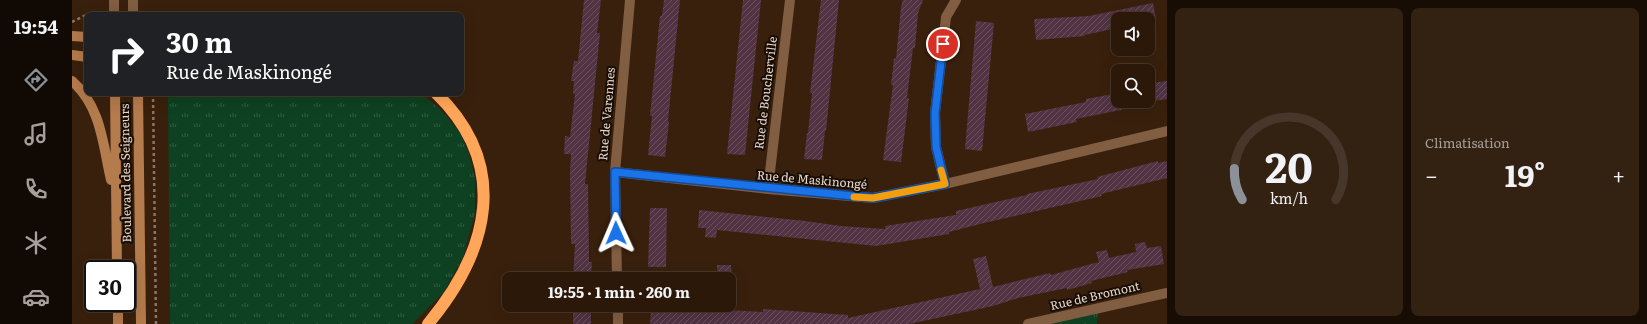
<!DOCTYPE html>
<html lang="fr">
<head>
<meta charset="utf-8">
<style>
  :root { --surface:#2b1809; --page:#332112; --text:#f1f3f6; --muted:#a6a09c; --line:#47372a; --accent:#8c9099 }
  body { margin:0; font-family:Literata,serif; background:var(--page); color:var(--text); height:100vh; display:flex; flex-direction:column; font-size:15px; white-space:nowrap }
  * { box-sizing:border-box; margin:0 }
  p { font-size:13px; color:var(--muted) }
  .icon { flex:none; width:22px; height:22px; fill:none; stroke:currentColor; stroke-width:2; stroke-linecap:round; stroke-linejoin:round }
  .map { position:relative; flex:1; overflow:hidden }
  .panel { display:flex; flex-direction:column; gap:8px; padding:8px; background:#180d05; width:480px }
  .panel>* { flex:none }
  .banner { position:absolute; left:12px; top:12px; width:380px; height:84px; border-radius:8px; box-shadow:0 4px 16px #0002,0 0 0 1px var(--line); background:#202124; color:#fff; overflow:hidden }
  .tools { position:absolute; left:1039px; top:12px; display:grid; gap:8px }
  .tools a { display:grid; place-items:center; width:44px; height:44px; border-radius:8px; background:var(--surface); box-shadow:0 4px 16px #0002,0 0 0 1px var(--line); font-size:20px }
  .speed { position:absolute; left:12px; top:260px; display:flex; gap:8px; font-size:20px; font-weight:700; text-align:center }
  .speed>* { display:grid; place-content:center; width:52px; height:52px; border-radius:50%; background:var(--surface); box-shadow:0 4px 16px #0002,0 0 0 1px var(--line); line-height:1 }
  .speed .limit { border:2px solid #111; border-radius:6px; background:#fff; color:#111 }
  .pin { position:absolute; display:grid; place-items:center; width:34px; height:34px; color:#fff; margin:-17px; border:2px solid #fff; border-radius:50%; box-shadow:0 1px 4px #0007 }
  .me { position:absolute; width:44px; margin:-22px; rotate:359deg; stroke-linejoin:round; filter:drop-shadow(0 0 3px #0008) }
  .turn { display:flex; align-items:center; gap:14px; height:84px; padding:0 16px; font-size:18px }
  .turn .icon { width:52px; height:52px; stroke-width:2.5 }
  .turn b { display:block; font-size:28px; line-height:34px }
  .big { font-size:30px; font-weight:700; line-height:1.1 }
  .panel .widget { flex:1; display:flex; flex-direction:column; justify-content:center; gap:6px; min-width:0; padding:0 14px; border-radius:8px; background:var(--page) }
  .panel .dial { align-items:center; gap:0 }
  .dial svg { height:104px; overflow:visible; fill:none; stroke:var(--line); stroke-width:7; stroke-linecap:round; text-anchor:middle }
  .dial text { fill:var(--text); stroke:none }
  .heat { display:flex; justify-content:space-between; align-items:center; font-size:22px; direction:ltr }
  .panel .tiles { flex:1; display:grid; gap:8px; grid-template-columns:repeat(2,1fr) }
  .trip { position:absolute; left:430px; top:272px; width:234px; height:40px; border-radius:8px; background:var(--surface); box-shadow:0 4px 16px #0002,0 0 0 1px var(--line); font-weight:700; line-height:40px; text-align:center }
  main { display:flex; flex:1; min-height:0 }
  .dock { display:flex; flex-direction:column; width:72px; justify-content:space-around; align-items:center; background:#110a04; color:var(--muted) }
  .dock .icon { width:28px; height:28px }
  .dock .active { color:var(--accent) }
  .dock b { font-size:18px; color:var(--text) }
  .map>svg:first-child { display:block }
  .grass { fill:url(#grass-tufts) }
  .building { fill:url(#building-hatch) }
  .lines { fill:none; stroke-linecap:round; stroke-linejoin:round }
  .path { stroke:#8a7565; stroke-width:2.5; stroke-dasharray:3 3; stroke-linecap:butt }
  .minor { stroke:#815d41; stroke-width:10 }
  .tertiary { stroke:#815d41; stroke-width:10 }
  .secondary { stroke:#b47b4c; stroke-width:10 }
  .motorway { stroke:#ffa65a; stroke-width:12 }
  .route-casing { stroke:#114b97; stroke-width:10 }
  .route { stroke:#1a73e8; stroke-width:7 }
  .slow { stroke:#f59e0b; stroke-width:7 }
  .labels { text-anchor:middle; stroke-width:4; stroke-linejoin:round; paint-order:stroke }
  .street-label { font-size:12px; fill:#e8d7cb; stroke:#180d05 }
</style>
</head>
<body>
<main>
<nav class="dock">
<b>19:54</b>
<svg class="icon active" aria-label="directions" viewBox="0 0 24 24"><path d="M12 3l9 9-9 9-9-9zM9 14v-3h6M13 9l2 2-2 2"/></svg>
<svg class="icon" aria-label="music" viewBox="0 0 24 24"><path d="M9 18V5l10-2v13"/><circle cx="6" cy="18" r="3"/><circle cx="16" cy="16" r="3"/></svg>
<svg class="icon" aria-label="phone" viewBox="0 0 24 24"><path d="M5 4h4l2 5-3 2q2 4 5 5l2-3 5 2v4C11 20 4 13 5 4z"/></svg>
<svg class="icon" aria-label="climate" viewBox="0 0 24 24"><path d="M12 3v18M4 7l16 10M4 17L20 7"/></svg>
<svg class="icon" aria-label="car" viewBox="0 0 24 24"><path d="M5 17H2v-5l4-1 3-4h7l3 4 3 1v5h-3M9 17h6M6 11h13"/><circle cx="7" cy="17" r="2"/><circle cx="17" cy="17" r="2"/></svg>
</nav>
<div class="map">
<svg width="1095" height="324" viewBox="0 0 1095 324">
  <defs>
    <pattern id="grass-tufts" width="24" height="20" patternUnits="userSpaceOnUse"><rect width="24" height="20" fill="#0e4121"/><path d="M3 7l-1-3M5 7V3M7 7l1-3M15 17l-1-3M17 17v-4M19 17l1-3" fill="none" stroke="#315c40"/></pattern>
    <pattern id="building-hatch" width="6" height="6" patternUnits="userSpaceOnUse"><rect width="6" height="6" fill="#513343"/><path d="M-1 1l2-2M0 6l6-6M5 7l2-2" fill="none" stroke="#6a505d"/></pattern>
  </defs>
  <rect width="100%" height="100%" fill="#39200c"/>
  <path class="grass" d="M96,93H349L371,112L388,133L397,154L403,178V213L391,257L372,292L340,324H98Z
    M1026,311L1025,324H970Z"/>
  <path class="building" d="M512,0H529L525,33H528L513,184H516L517,262H520L519,279H501L503,244H499L498,173L499,154H492L493,136L498,137L503,94H501L502,81H499L502,61H506Z
    M592,0H608L596,121L597,122L593,157L576,155L580,116H578L588,16H590Z
    M671,0H689L673,155L655,154Z
    M749,0H767L754,131H753L750,160L732,159L735,133H736L740,93H738Z
    M831,0H851L846,13L843,48H841L835,98H837L829,162L811,160L821,85H819L822,58L824,59L829,7Z
    M1081,3L1084,19H1046V28L1012,35L1013,36L964,40L962,19L1017,16Z
    M904,21L922,23L910,151L893,149Z
    M1095,81V99L1081,101L1079,83Z
    M1046,93V101H1068V106L1004,119L1005,122L956,132L953,114L1014,102V99Z
    M1086,161V163L1095,161V178L1029,194L1030,196L912,223L877,232V234L804,246L645,230L644,238L633,237L634,228H626L627,210L733,221L769,226L813,229V226L884,215V211L955,195V194L1026,179L1025,177Z
    M578,208H595L594,267H576Z
    M1073,242L1075,248L1089,246L1092,264L1055,270L1056,272L1019,281L1020,283L995,290V288L946,298L921,306L837,324H578L579,309L592,310V305H605L604,310L654,313V310L691,312V309L776,315V318L908,289L901,259L914,256L921,287L978,273L979,275L1019,264L1027,262L1024,252L1035,250L1037,258L1064,252L1063,244Z
    M645,265H659L660,279H645Z
    M501,305H519V324H501Z"/>
  <g class="lines">
    <path class="path" d="M0,22L16,14L31,15
      M81,93L84,324"/>
    <path class="minor" d="M543,172L696,189L801,198L873,184L1095,131
      M873,184L864,147L863,113L874,17L884,0
      M696,189L718,0
      M545,279L543,172L558,0
      M546,305V324
      M956,324L1095,293"/>
    <path class="tertiary" d="M42,0V15
      M61,0V15"/>
    <path class="secondary" d="M0,36L15,37
      M0,55L15,57
      M0,81C29,106 31,145 39,180
      M43,93L45,269
      M66,93L69,324
      M46,303V324"/>
    <path class="motorway" d="M356,324C417,251 439,166 364,93"/>
  </g>
  <g class="lines">
    <g class="route-casing">
      <path id="route" d="M544,233L543,172L801,198L873,184L864,147L863,113L871,44"/>
    </g>
    <use href="#route" class="route"/>
    <path class="slow" d="M782,197L801,198L873,184L869,170"/>
  </g>
  <g class="labels">
    <g class="street-label">
      <text transform="translate(694 93) rotate(-83)" y="4">Rue de Boucherville</text>
      <text transform="translate(535 114) rotate(-85)" y="4">Rue de Varennes</text>
      <text transform="translate(54 173) rotate(-91)" y="4">Boulevard des Seigneurs</text>
      <text transform="translate(740 180) rotate(5)" y="4">Rue de Maskinongé</text>
      <text transform="translate(1023 296) rotate(-13)" y="4">Rue de Bromont</text>
    </g>
  </g>
</svg>
<div class="tools">
<a><svg class="icon" aria-label="sound" viewBox="0 0 24 24"><path d="M4 9h4l5-4v14l-5-4H4zM17 9q2 3 0 6"/></svg></a>
<a><svg class="icon" aria-label="search" viewBox="0 0 24 24"><circle cx="10" cy="10" r="6"/><path d="M15 15l6 6"/></svg></a>
</div>
<div class="speed"><div class="limit">30</div></div>
<div class="pin" style="left:871px;top:44px;background:#d93025"><svg class="icon" aria-label="arrive" viewBox="0 0 24 24"><path d="M6 21V4h12l-3 4 3 4H6"/></svg></div>
<svg class="me" style="left:544px;top:233px" viewBox="-20 -20 40 40"><path d="M0-17L14 15 0 8-14 15z" fill="#1a73e8" stroke="#fff" stroke-width="4"/></svg>
<div class="trip">19:55 · 1 min · 260 m</div>
<div class="banner">
<div class="turn"><svg class="icon" aria-label="right" viewBox="0 0 24 24"><path d="M7 20v-9h11M14 6l5 5-5 5"/></svg><div><b>30 m</b>Rue de Maskinongé</div></div>
</div>
</div>
<section class="panel">
<div class="tiles">
<div class="widget dial"><svg viewBox="0 0 100 80">
<path d="M14 69A42 42 0 1 1 86 69"/>
<path d="M14 69A42 42 0 0 1 8 45" stroke="#8c9099"/>
<text x="50" y="56" font-size="32" font-weight="700">20</text>
<text x="50" y="72" font-size="11">km/h</text>
</svg></div>
<div class="widget"><p>Climatisation</p>
<div class="heat"><a>−</a><b class="big">19°</b><a>+</a></div>
</div>
</div>
</section>
</main>
</body>
</html>
